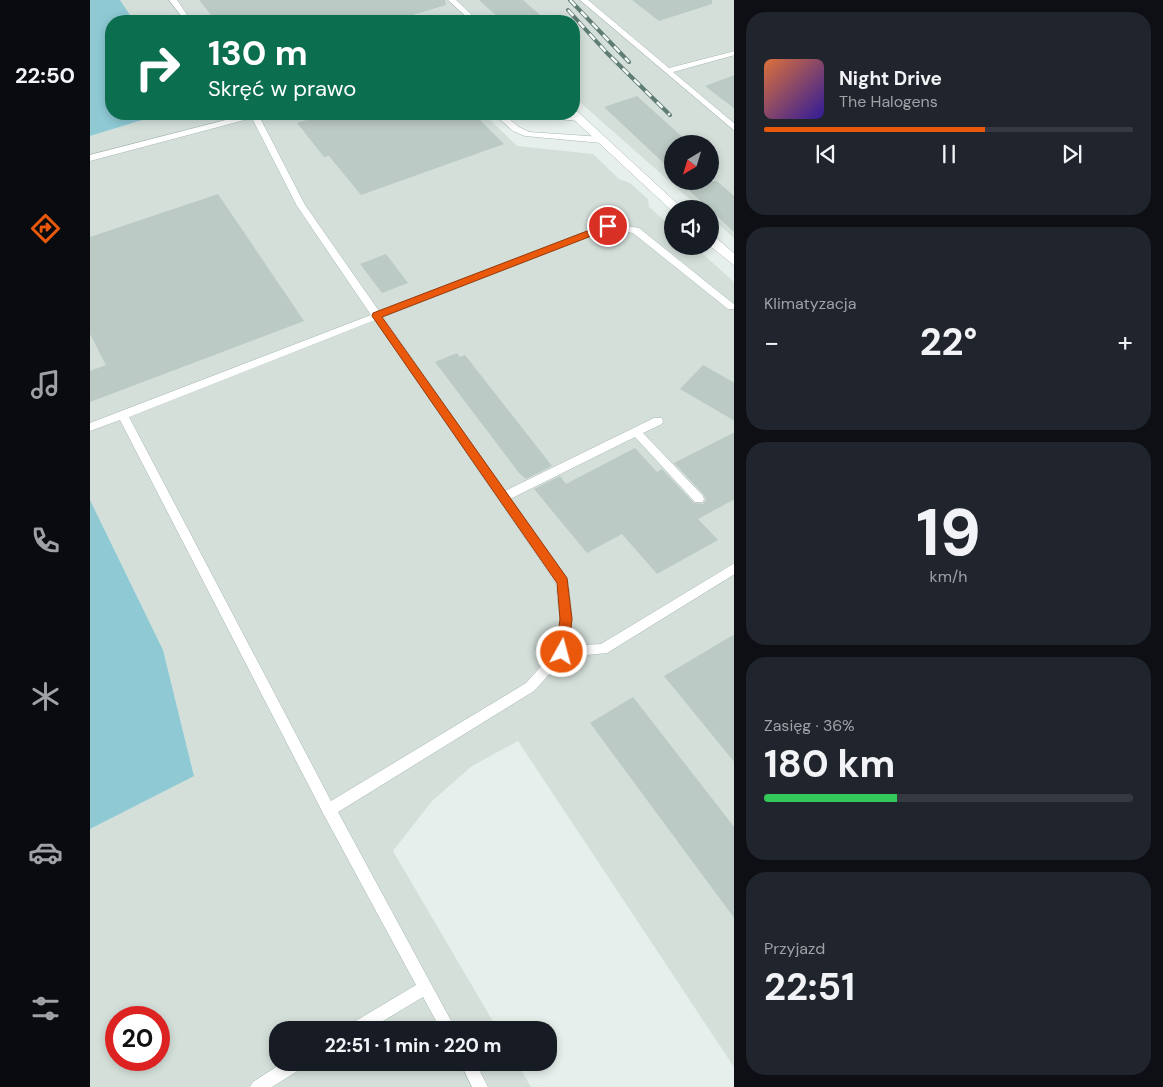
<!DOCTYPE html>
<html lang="pl">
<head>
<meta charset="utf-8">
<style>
  :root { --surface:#171b24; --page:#20242c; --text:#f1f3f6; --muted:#9ea1a6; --line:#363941; --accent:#ea580c }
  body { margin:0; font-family:"DM Sans",sans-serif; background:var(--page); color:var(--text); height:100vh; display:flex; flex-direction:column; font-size:19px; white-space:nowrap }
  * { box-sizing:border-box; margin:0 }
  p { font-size:16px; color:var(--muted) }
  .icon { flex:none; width:28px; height:28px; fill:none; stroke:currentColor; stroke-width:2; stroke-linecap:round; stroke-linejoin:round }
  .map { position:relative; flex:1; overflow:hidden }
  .details { display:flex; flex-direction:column; gap:12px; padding:12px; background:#0d0f14; width:429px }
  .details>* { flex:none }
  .hud { position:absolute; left:15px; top:15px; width:475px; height:105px; border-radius:20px; box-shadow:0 2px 8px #0003; background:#0b6e4f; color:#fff; overflow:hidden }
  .needle { width:32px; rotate:218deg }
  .buttons { position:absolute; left:574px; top:135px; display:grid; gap:10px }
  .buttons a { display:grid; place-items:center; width:55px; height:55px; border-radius:50%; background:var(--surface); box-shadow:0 2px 8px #0003; font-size:25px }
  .speed { position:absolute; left:15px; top:1006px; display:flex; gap:10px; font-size:25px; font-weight:700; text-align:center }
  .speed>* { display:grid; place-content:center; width:65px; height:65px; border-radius:50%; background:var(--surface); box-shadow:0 2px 8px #0003; line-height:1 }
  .speed .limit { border:8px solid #d22; background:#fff; color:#111 }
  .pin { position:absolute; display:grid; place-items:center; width:42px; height:42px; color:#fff; margin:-21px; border:2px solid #fff; border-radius:50%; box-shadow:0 1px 5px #0007 }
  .me { position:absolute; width:55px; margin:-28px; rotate:7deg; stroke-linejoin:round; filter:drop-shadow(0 0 4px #0008) }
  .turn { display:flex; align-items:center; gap:18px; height:105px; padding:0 20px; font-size:22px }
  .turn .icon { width:65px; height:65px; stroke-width:2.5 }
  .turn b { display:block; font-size:35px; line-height:42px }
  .big { font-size:38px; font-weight:700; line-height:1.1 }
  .details .tile { flex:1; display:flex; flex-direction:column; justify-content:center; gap:8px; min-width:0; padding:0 18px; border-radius:20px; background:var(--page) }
  .details .dial { align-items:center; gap:0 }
  .dial b { font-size:65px; line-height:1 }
  .song { display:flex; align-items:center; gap:15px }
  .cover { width:60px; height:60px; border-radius:8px; background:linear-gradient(135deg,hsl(20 70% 55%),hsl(250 70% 35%)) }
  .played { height:5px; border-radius:2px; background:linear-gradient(90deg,var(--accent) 60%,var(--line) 60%) }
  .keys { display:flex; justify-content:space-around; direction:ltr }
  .heat { display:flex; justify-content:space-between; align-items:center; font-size:28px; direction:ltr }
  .charge { height:8px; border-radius:4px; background:linear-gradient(90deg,#34c759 36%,var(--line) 0) }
  .trip { position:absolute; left:179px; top:1021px; width:288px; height:50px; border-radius:20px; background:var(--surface); box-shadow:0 2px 8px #0003; font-weight:700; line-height:50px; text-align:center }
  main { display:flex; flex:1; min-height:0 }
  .menu { display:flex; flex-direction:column; width:90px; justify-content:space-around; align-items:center; background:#090b0e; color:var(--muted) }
  .menu .icon { width:35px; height:35px }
  .menu .on { color:var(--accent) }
  .menu b { font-size:22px; color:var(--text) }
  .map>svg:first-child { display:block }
  .built { fill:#d4dfda; fill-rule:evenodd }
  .water { fill:#8ec9d4 }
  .building { fill:#bbcac4 }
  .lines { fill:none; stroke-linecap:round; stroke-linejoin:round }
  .service-casing { stroke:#a8b8b2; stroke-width:1 }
  .minor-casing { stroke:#a8b8b2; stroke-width:1 }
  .service { fill:#fff; fill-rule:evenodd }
  .minor { fill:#fff; fill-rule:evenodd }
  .rail-casing { stroke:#5f7d75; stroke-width:4 }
  .rail { stroke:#f7fbf9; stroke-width:2.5; stroke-dasharray:8; stroke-linecap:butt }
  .route { fill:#ea580c; stroke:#983908 }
</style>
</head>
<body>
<main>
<nav class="menu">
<b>22:50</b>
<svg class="icon on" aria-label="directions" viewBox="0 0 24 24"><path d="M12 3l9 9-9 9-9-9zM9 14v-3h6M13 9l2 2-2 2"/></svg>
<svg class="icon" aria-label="music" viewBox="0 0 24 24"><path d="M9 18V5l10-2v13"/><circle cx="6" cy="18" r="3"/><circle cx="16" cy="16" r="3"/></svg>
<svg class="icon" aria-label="phone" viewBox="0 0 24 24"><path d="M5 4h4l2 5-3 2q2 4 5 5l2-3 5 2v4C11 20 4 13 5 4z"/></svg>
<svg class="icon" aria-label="climate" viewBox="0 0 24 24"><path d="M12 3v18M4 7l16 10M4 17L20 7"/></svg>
<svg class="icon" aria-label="car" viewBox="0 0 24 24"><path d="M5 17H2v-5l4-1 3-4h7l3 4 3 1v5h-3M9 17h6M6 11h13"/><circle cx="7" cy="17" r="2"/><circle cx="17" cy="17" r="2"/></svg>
<svg class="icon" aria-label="filters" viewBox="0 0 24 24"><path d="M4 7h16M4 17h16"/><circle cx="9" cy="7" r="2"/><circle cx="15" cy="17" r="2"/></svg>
</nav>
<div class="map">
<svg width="645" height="1087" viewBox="0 0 645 1087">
  <rect width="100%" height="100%" fill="#e6efeb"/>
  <path class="built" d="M30,0H644V238L620,217V209H611L484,97V21H44ZM582,144H620V181H582Z
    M72,114H394L427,146L503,154L529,179L540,183L558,199L559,207L582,227V246H604L644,282V1067L428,741L382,766L342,801L303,851L408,1030H188V1062L427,1063L441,1087H0V829L104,775L73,650L0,500V136ZM26,1018H69V1060H26Z"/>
  <path class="water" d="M0,0H30L44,21H21V114H72L0,136Z
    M0,500L73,650L104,776L0,829Z"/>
  <path class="building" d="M109,0H355L356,5L302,21H126Z
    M389,0H433L457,21H412Z
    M542,0H622V4L569,21Z
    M645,75V109L615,86Z
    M547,96L600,144H582V171L514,107Z
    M237,114H384L414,144L271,195L239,156L234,157L207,123Z
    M589,181H627L645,197V233Z
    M128,194L214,321L0,402V371L16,365L0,334V237Z
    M296,254L318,283L292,293L270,264Z
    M367,353L370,357L375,355L462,466L436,479L429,473L345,362Z
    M613,365L645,383V421L590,389Z
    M645,432V499L608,519L628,540L567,574L532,534L497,553L444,489L470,476L476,484L545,448L567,472L572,469L604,503L613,504L616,500L614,495L584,463Z
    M645,634V763L574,676Z
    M543,697L645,828V919L500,723Z"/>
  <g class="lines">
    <g class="service-casing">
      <path id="service" d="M79,0H87L101,21H95Z
        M358,0H366L388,21H381Z
        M490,0H498L579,68L645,51V55L583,72L645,124V131Z
        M159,114H171L169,116L215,205L289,311L518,223L549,228L645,305V309H638L543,233L519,229L293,317L415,491L564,418H572L573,421L572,424L553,433L613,496L614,499L613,502H605L545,437L420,499L478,582L482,619L479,646L511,644L645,563V574L517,653L475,657L444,691L248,812L366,1030H351L333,997L278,1030H257L259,1025L326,985L234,815L30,420L0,431V423L281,315L207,206L162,118L0,161V155ZM285,320L466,583L470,619L466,650L436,683L241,801L39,417Z
        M404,114H413L429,127L439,132L512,137L516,140L512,143L435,136L423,131Z
        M431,114H458L489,117L493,119L489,121L435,116Z
        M194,1062H216L214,1067L182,1087H160L163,1082Z
        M370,1062H385L398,1087H382Z"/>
    </g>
    <g class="minor-casing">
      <path id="minor" d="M484,111L488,112L593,209H582V211L480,116L479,114H484Z
        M620,235L624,236L645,254V266L620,246Z"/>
    </g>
    <use href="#service" class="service"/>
    <use href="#minor" class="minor"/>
    <g class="rail-casing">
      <path id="rail" d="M480,0L539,62
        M478,10L516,52L580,115"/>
    </g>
    <use href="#rail" class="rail"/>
  </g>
  <path class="route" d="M518,223L523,226L522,228L292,317L477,578L482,619L478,652L476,656L472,658L467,656L466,652L470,619L467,583L282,316L283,313Z"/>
</svg>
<div class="buttons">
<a><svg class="needle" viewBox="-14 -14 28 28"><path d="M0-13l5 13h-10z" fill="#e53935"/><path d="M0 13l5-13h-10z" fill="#9ea1a6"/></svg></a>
<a><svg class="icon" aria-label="sound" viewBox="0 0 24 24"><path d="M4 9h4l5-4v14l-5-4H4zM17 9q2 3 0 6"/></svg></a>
</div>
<div class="speed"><div class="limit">20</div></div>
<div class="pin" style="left:518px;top:226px;background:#d93025"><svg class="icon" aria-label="arrive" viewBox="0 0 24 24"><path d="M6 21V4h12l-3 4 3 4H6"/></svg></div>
<svg class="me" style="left:472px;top:652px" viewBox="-20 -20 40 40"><circle r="17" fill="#ea580c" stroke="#fff" stroke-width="3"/><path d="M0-11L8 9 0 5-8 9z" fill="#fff"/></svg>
<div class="trip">22:51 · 1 min · 220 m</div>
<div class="hud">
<div class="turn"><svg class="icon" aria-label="right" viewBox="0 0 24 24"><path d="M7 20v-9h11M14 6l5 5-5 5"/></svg><div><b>130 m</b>Skręć w prawo</div></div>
</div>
</div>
<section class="details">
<div class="tile">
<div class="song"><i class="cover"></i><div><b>Night Drive</b><p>The Halogens</p></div></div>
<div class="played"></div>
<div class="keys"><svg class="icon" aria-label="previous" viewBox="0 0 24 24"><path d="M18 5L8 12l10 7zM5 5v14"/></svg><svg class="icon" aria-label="pause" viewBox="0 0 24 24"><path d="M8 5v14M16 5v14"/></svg><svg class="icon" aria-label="next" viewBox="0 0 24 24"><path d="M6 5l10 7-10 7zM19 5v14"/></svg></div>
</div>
<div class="tile"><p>Klimatyzacja</p>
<div class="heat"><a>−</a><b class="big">22°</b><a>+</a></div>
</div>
<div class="tile dial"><b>19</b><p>km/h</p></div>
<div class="tile"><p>Zasięg · 36%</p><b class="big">180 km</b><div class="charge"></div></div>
<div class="tile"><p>Przyjazd</p><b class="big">22:51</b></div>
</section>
</main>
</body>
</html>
